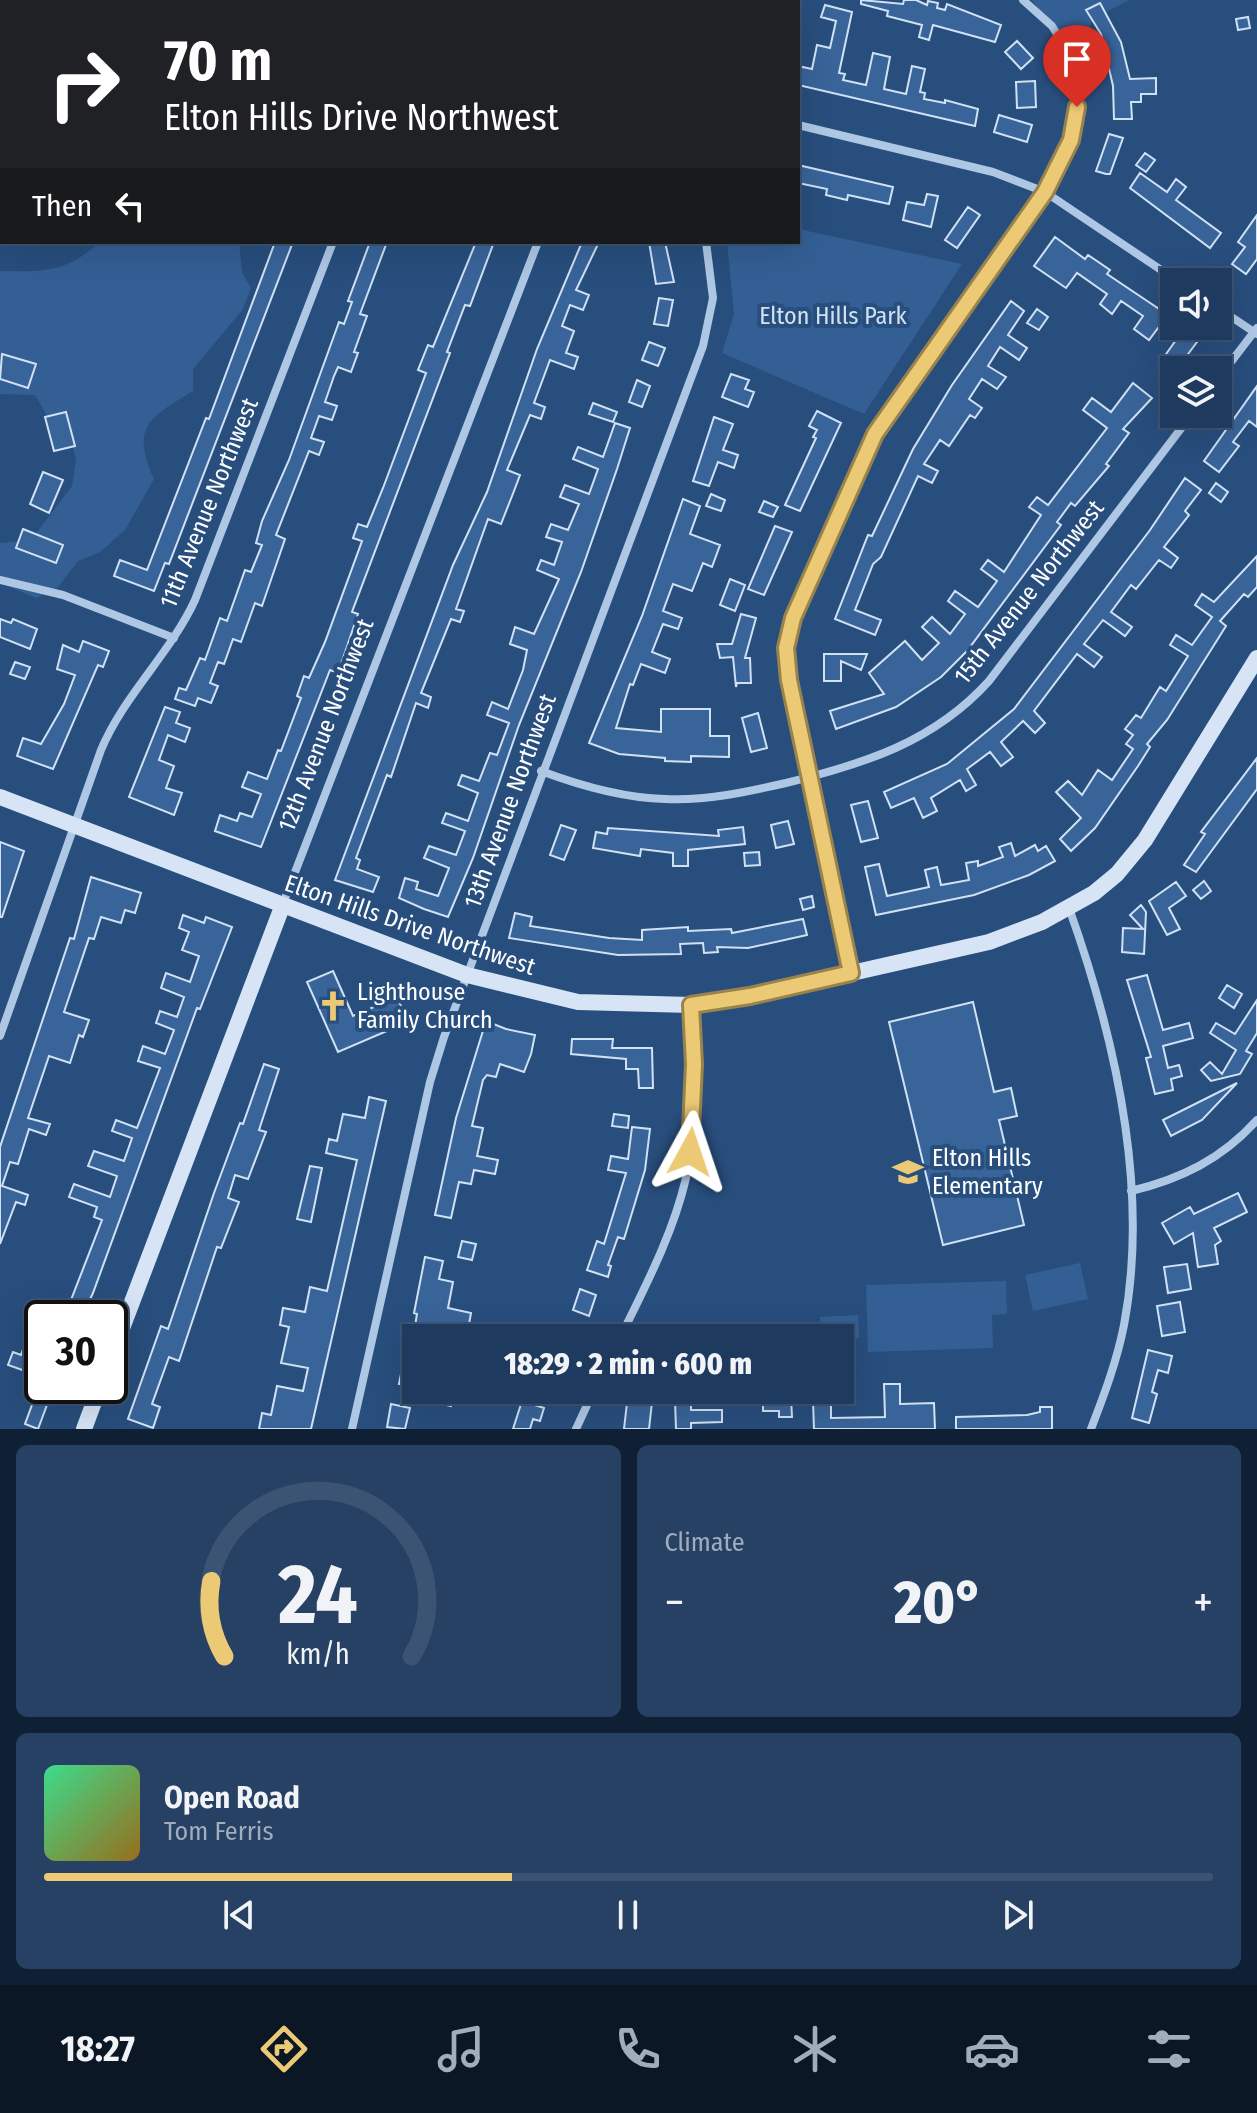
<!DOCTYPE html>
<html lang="en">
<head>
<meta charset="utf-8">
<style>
  :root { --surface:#1e3a5e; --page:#264164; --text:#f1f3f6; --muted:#a1adbc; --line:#3c5473; --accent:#ebc975 }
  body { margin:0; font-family:"Fira Sans Condensed",sans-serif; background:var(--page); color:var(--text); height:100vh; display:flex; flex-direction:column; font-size:30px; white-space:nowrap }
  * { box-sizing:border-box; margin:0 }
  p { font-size:26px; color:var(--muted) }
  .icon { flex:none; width:44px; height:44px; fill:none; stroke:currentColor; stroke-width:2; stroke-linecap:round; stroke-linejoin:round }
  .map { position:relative; height:1429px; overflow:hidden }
  .details { display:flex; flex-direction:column; gap:16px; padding:16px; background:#102034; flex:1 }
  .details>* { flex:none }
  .hud { position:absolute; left:0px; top:0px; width:800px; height:244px; box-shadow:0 8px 32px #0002,0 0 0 2px var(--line); background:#202124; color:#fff; overflow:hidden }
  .tools { position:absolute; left:1160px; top:268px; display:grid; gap:16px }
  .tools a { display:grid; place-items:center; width:72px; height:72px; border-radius:0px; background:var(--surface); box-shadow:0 8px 32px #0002,0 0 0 2px var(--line); font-size:40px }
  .speed { position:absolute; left:24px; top:1300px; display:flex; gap:16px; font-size:40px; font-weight:700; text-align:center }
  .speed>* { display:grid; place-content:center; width:104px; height:104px; border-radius:50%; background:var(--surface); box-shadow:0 8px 32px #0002,0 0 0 2px var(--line); line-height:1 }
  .speed .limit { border:4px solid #111; border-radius:12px; background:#fff; color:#111 }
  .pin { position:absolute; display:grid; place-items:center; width:68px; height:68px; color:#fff; margin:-82px -34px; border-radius:50% 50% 50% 0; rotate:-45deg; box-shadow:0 0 8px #0007 }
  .pin .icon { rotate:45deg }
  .me { position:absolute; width:88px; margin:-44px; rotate:5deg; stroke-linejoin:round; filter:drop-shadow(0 0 6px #0008) }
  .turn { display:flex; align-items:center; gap:28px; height:168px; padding:0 32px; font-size:36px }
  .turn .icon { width:104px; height:104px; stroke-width:2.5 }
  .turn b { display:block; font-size:56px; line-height:68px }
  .then { display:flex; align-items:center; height:76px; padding:0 32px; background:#0003; gap:16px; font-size:30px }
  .big { font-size:60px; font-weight:800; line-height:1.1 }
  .details .card { flex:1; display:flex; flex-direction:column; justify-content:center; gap:12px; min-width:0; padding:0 28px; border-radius:12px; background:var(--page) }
  .details .dial { align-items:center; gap:0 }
  .dial svg { height:208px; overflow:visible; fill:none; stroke:var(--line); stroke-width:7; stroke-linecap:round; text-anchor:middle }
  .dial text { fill:var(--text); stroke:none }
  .song { display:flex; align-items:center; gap:24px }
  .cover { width:96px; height:96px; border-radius:12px; background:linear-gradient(135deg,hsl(150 70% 55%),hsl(40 70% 35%)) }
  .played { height:8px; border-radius:4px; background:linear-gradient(90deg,var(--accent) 40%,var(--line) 40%) }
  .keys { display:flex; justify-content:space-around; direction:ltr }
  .heat { display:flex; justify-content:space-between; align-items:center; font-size:44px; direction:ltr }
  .details .tiles { flex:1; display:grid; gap:16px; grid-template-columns:1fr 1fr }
  .card:last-child { grid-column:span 2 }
  .trip { position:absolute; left:402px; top:1324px; width:452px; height:80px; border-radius:0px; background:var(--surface); box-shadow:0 8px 32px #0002,0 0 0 2px var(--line); font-weight:800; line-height:80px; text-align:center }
  .menu { display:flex; height:128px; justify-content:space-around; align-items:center; background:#0c1726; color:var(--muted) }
  .menu .icon { width:56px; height:56px }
  .menu .on { color:var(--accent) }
  .menu b { font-size:36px; color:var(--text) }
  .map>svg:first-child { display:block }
  .green { fill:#335f94 }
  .building { fill:#396499; stroke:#d1e1f4; stroke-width:2 }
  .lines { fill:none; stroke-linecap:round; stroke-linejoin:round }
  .street { stroke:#aec7e4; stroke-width:8 }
  .secondary { stroke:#d7e4f5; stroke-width:16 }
  .route-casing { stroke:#99834c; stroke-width:20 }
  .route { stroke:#ebc975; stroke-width:14 }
  .labels { text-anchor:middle; stroke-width:8; stroke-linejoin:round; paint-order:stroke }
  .park-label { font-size:24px; fill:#d1e1f4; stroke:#284e7d }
  .street-label { font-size:24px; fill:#fff; stroke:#284e7d }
  .poi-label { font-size:24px; fill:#fff; stroke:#284e7d; text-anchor:start }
</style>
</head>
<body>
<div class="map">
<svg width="1257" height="1429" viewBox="0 0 1257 1429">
  <rect width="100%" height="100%" fill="#284e7d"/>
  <path class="green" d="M188,0H338L189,2Z
    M1032,0H1129L1092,20L1088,32L1101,56L1094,73L1082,66Z
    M798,229L962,264L864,414L722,353L734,314L727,242H798Z
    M100,242H239L242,273L251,288L243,309L193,369V391C150,417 130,427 154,479L125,530L100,552L78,561L58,587L36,598L0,583V543L31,540L72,486L76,459L69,433L47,416L35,395L0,394V271C44,272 65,273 100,242Z
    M1080,1263L1088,1299L1033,1311L1025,1275Z
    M1006,1281L1007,1314L992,1315L993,1348L868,1352L866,1285Z
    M858,1315L859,1338L841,1339V1350L840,1338H821L820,1317Z"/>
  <path class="building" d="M861,0L903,4L904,0H916L927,5L928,1L938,3L937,8L945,10L947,4L1001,25L995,42L933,25L929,40L919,37L922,25L887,16L888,11L861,4Z
    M1100,3L1121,42L1130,79L1156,78V94H1141V102H1131L1132,119H1114L1113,86L1101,34L1086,10Z
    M825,5L852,12L839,73L845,74L843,80L866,85L873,53L890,57L884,89L906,94L912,66L925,69L920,92L925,93L924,99L945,103V100L978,109L975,126L798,85V66L812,69L817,45L830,48L836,21L821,17Z
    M1248,17L1250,28L1238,30L1236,19Z
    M1017,41L1033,58L1021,69L1005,52Z
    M1035,81L1036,107L1017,108L1016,82Z
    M999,115L1032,125L1027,142L994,132Z
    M1109,134L1123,138L1110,174H1106L1096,171Z
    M1145,153L1155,160L1146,172L1136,165Z
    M798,165L893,187L889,204L848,195L847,200L826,195L827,189L798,183Z
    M1140,173L1167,192L1176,179L1186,187L1176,200L1221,233L1210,248L1130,188Z
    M927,194L938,196L931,227L903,220L907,202L924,205Z
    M968,207L980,215L957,248L945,240Z
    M1257,215V259L1246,274L1232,264L1245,247L1238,242Z
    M1055,237L1085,259L1088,255L1110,270L1107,274L1174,319V326L1197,342L1173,374L1159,364L1176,340L1158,328L1149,340L1134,329L1143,316L1121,301L1112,314L1100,304L1107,294L1077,273L1066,288L1034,266Z
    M275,242H293L169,564L165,563L154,591L114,576L120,560L147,570L206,418L209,419Z
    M370,242H387L360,314L367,316L354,352L358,353L351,372L338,367L334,376L325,402L337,406L332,420L319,416L311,438L324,442L319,455L309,451L276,535L285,539L262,606L255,603L241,642L233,639L224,664L218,662L210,683L218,686L211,703L198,698L195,706L175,699L179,688L186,690L200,658L205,660L220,618L227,621L245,570L251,572L262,545L256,543L262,521L289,460L339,322L344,324L352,302L348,301Z
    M476,242H494L470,306L465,305L447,352L450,353L352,612L358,614L338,673L330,670L261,847L215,831L220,815L237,821L240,813L252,817L261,794L242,787L248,772L267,779L278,750L281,751L301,698L297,696L304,676L309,678L325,642L362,541L353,538L358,524L367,527L383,488L426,373L418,370L428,345L433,347Z
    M582,242H599L576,290L589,295L583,310L570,305L562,326L574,331L566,353L578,357L574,369L550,360L534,403L545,407L541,419L530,415L507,470L520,475L514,491L501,524L488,519L456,609L464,611L460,622L451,619L421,693L431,697L428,708L416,703L391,777L387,775L356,858L360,860L357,869L379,877L373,892L335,880L453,565L487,492L537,349Z
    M649,242H665L674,282L656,284Z
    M659,298L673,300L668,326L654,324Z
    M1011,301L1024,311L1008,335L1027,348L1019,360L1000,347L988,366L1006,377L997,389L982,379L969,399L982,408L975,418L970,415L949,446L940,440L924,464L938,471L932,483L918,476L881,557L873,564L855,610L881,620L875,635L835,619L868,535L872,536L913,449L952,385Z
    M1037,309L1048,317L1039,330L1027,323Z
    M649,342L665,348L658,366L642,360Z
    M2,354L36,364L28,388L0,379Z
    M731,374L749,380L745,389L754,392L748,407L722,397Z
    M637,380L650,386L642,407L629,402Z
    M1133,383L1152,398L1123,429L1129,433L1106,464L1109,466L1075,506L1071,503L1057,522L1061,525L967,651L941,677L896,707L836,729L830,711L884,694L869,673L905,641L922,660L939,643L922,627L932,617L950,634L965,614L948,601L955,591L978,607L997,581L981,569L988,560L1004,572L1041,515L1029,507L1037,497L1048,505L1107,428L1083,410L1092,398L1111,412Z
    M1257,386V427L1249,421L1233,442L1239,446L1219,472L1204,461Z
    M593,403L617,412L613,422L589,414Z
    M817,411L841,423L800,511L785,505L816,438L813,437L817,430L809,426Z
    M66,412L75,446L54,451L45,417Z
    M714,417L733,424L723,450L738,455L734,468L718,462L709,486L693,481Z
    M615,423L630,428L617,469L581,572L519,725L473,858L448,917L424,909L399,898L405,878L418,882L416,889L438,896L449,868L424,858L429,846L456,855L465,831L442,823L446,813L468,821L478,793L458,785L462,775L479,781L490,753L497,755L509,723L487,715L492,702L508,709L523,670L527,650L510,644L515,627L534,634L559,579L537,570L541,560L554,565L562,542L546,537L551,524L568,530L579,504L560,497L565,485L589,494L598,469L573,459L578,447L603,457Z
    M43,472L63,480L49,513L30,504Z
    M1185,478L1201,490L1185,511L1189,515L1164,547L1178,558L1171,568L1159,560L1136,589L1131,585L1111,612L1132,627L1125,636L1103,620L1084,644L1102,657L1094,667L1077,654L1034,711L1045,723L1035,733L1023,721L1001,742L1013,757L1001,766L990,752L967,769L976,785L966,791L960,780L931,798L937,811L923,818L914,798L891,808L884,792L947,764L1014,709L1150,530Z
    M1216,483L1228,492L1221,502L1209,493Z
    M711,494L725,500L721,511L706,506Z
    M683,499L700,506L690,534L720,545L712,567L703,563L692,591L673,584L663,611L682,618L678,629L663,624L652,652L670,659L665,673L641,664L633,685L630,684L616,728L661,732V709H710V736H729V757L691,756V762L665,761V758L619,754L589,743L642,616Z
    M764,501L778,507L773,517L759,512Z
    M775,526L792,532L764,595L748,589Z
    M23,529L63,545L56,563L16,548Z
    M1257,556V587L1248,597L1244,594L1220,621L1226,626L1167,720L1147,744L1150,747L1138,766L1095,828L1071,851L1060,839L1081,818L1056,792L1068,781L1082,795L1098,770L1112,780L1133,749L1126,744L1133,735L1125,729L1136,715L1141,718L1160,687L1166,691L1188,656L1170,645L1176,635L1192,645L1212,617L1195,605L1202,594L1214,602Z
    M730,579L745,585L735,611L720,605Z
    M741,614L756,618L745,658H750L751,683H737L736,687L733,657L720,658L717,644H732Z
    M0,619L11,623L13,619L37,629L30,649L0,637Z
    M83,641L109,651L103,667L98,665L53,769L17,756L23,738L41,744L64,704L75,675L57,669L63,645L79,652Z
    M824,654H867L861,670L841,661V681H824Z
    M15,662L30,667L25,679L10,674Z
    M165,707L180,712L176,723L190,728L185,742L168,735L159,760L174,766L166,788L182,793L174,815L129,797Z
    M758,713L767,748L751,752L742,718Z
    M1257,758V789L1196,872L1184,865L1205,834L1201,832Z
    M868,801L878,838L861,842L851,805Z
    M788,821L794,844L776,848L771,825Z
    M561,825L576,830L564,860L550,855Z
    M743,827L745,844L688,850V866H673V853L641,849L640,856L593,848L596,832L607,834L608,828L719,836L718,830Z
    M0,842L24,851L2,917H0Z
    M1011,843L1015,856L1035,845L1038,851L1046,846L1055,861L1029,875L974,895L876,915L865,867L879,864L887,896L929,887L925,870L937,867L941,885L969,880L966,863L978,861V866L1003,857L999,847Z
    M759,852L760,865L745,866L744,853Z
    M91,877L141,893L135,913L125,910L121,923L101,917L94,939L89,938L64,1012L89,1020L83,1037L79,1035L70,1063L49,1056L28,1118L50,1124L46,1135L29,1129L18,1164L10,1162L2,1186L28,1195L25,1205L16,1202L0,1244V1147L70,938L74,939Z
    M1204,881L1211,891L1201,899L1193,890Z
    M1176,882L1186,896L1169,908L1180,929L1167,935L1149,901Z
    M812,896L814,907L803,910L800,899Z
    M1141,905L1146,912L1144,954L1122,952L1123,928L1143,929L1130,915Z
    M515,913L532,917L530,926L609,938L642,940V930L688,927V931L731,929L732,933L803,919L807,935L748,948L717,947L718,952L704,953L703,943L680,944L681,954L618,955L509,938Z
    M183,915L204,923L206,917L232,927L200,1009L197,1008L93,1293L81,1318H64L102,1220L94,1217L97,1207L69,1197L74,1184L110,1197L117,1176L88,1166L94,1151L124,1161L132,1138L112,1131L116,1120L137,1128L160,1068L138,1061L143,1046L165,1054L174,1030L156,1023L160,1011L177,1017L184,997L161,988L166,973L190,982L199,956L182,950L189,932L179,928Z
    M333,971L353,1016L397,997L408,1022L338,1052L307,982Z
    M1147,975L1163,1030L1189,1023L1193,1038L1163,1046L1168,1068L1179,1065L1182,1076L1171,1079L1173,1090L1155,1094L1146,1058L1151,1057L1127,980Z
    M1227,985L1242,994L1234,1008L1219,998Z
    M1257,1000V1033L1246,1051L1252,1054L1240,1074L1211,1081L1201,1070L1210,1062L1222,1074L1236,1050L1210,1033L1216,1023L1235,1034Z
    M973,1002L994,1092L1011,1088L1017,1116L999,1120L1024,1225L943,1245L889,1022Z
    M486,1021L506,1029L535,1035L531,1054L524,1072L500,1064L496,1077L487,1075L483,1080L472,1126L483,1128L477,1156L498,1160L495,1174L474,1170L471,1184L459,1182L451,1218L435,1215L456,1118Z
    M572,1039H613L612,1048H652L653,1088H639L638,1069H626V1059L571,1054Z
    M264,1064L279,1069L259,1130L266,1132L248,1179L235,1175L228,1198L239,1202L221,1248L217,1247L179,1361L169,1357L152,1404L160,1407L153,1428L128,1419L161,1326L168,1329L214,1193L240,1123L243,1124Z
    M1237,1083L1202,1120L1171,1136L1163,1120Z
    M369,1097L386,1101L311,1429H259L262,1413L271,1415L277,1386L303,1391L308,1368L281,1363L289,1327L280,1325L283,1308L305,1312L310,1287L327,1291L357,1160L326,1153L329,1139L337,1141L343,1114L365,1118Z
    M614,1114L629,1116L628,1128L612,1126Z
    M632,1127L650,1129L645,1170L624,1239L618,1237L608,1265L611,1266L608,1277L587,1270L597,1241L604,1244L626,1173L608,1170L611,1156L628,1159Z
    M310,1166L322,1168L311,1222L297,1219Z
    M1238,1193L1247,1212L1214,1228L1221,1241L1215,1245L1218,1264L1198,1267L1193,1233L1174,1244L1162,1223L1190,1207L1194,1214Z
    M462,1241L476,1244L472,1260L458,1257Z
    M425,1257L443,1261L439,1279L453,1282L448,1308L471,1313L468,1330L436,1324L433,1338H416V1387L399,1384L411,1325L415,1326L417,1314L414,1313Z
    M1187,1264L1191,1289L1168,1293L1164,1267Z
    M580,1289L596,1295L589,1316L573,1310Z
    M1180,1302L1185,1332L1162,1336L1157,1306Z
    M33,1321L42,1325V1377L8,1365L13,1352L21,1355Z
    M558,1326L588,1336V1338H553Z
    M1148,1350L1172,1356L1168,1373L1158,1370L1152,1392L1157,1394L1149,1423L1132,1418Z
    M884,1384H900V1404L934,1403L935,1429H814L813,1402L831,1401V1418L885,1417Z
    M39,1386H54L38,1429L25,1424Z
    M429,1390L454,1391L451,1406L427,1401Z
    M486,1390H501L497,1405L483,1401Z
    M763,1390H774V1399L791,1398L792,1417H779V1411H763Z
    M628,1394L652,1402L649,1429H624Z
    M691,1400V1410H722V1422L691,1423V1429H676L675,1401Z
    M522,1401L544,1408L540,1421L533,1419L530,1429H513Z
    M391,1404L410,1408L405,1429L387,1427Z
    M1040,1407H1052V1429H956V1417L1027,1415L1040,1412Z"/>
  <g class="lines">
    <path class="street" d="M423,2L424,0
      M675,2V0
      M798,125L993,172L1045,192L1179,282
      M0,150L2,152
      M1218,308L1257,334
      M1218,379L1257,328
      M0,580L63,595L174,638
      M541,771C581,786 622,798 665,799C707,801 746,792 786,783C864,764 934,742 989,681L1192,414
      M282,906L538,242
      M1069,908C1115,1037 1150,1188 1124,1325C1117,1361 1104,1395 1091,1429
      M851,973L789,680L786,648L789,631L875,434L1045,192L1071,140L1077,107L1075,63L1052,26L1023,0
      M0,1036L101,750C124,695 170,654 195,600L333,242
      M1131,1191C1181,1179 1222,1159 1257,1120
      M620,1338C645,1287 673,1234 686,1178C699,1122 694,1063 691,1006
      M352,1429L430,1082L444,1037L703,346L713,298L706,242
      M576,1429L594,1390"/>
    <path class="secondary" d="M0,797L467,975L578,1002L691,1005L750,996L989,942L1042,922L1094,893L1117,874L1145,840L1257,658
      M110,1360L282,907
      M84,1429L100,1386"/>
  </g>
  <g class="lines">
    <g class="route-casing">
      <path id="route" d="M690,1152L694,1064L691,1005L750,996L851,973L789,680L786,648L793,618L875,434L1045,192L1071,140L1077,107"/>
    </g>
    <use href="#route" class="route"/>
  </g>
  <defs>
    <g id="church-bare" transform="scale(2.4)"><path d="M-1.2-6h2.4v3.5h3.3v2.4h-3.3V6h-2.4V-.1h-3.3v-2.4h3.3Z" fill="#ebc975" stroke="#284e7d" stroke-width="2.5" paint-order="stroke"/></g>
    <g id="school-bare" transform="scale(2.4)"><path d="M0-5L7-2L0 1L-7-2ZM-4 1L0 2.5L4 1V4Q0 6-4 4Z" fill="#ebc975" stroke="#284e7d" stroke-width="2.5" paint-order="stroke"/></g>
  </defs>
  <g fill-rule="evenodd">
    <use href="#church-bare" x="333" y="1006"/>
    <use href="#school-bare" x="908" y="1172"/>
  </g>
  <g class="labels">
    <g class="park-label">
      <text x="833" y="324">Elton Hills Park</text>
    </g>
    <g class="street-label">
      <text transform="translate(209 503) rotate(-68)" y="8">11th Avenue Northwest</text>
      <text transform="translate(1029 592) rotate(-52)" y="8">15th Avenue Northwest</text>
      <text transform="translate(326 725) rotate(-69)" y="8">12th Avenue Northwest</text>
      <text transform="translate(510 801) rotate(-70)" y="8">13th Avenue Northwest</text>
      <text transform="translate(410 925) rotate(19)" y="8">Elton Hills Drive Northwest</text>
    </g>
    <g class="poi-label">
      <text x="357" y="1000">Lighthouse<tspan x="357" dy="28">Family Church</tspan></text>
      <text x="932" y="1166">Elton Hills<tspan x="932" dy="28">Elementary</tspan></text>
    </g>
  </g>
</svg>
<div class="tools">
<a><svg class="icon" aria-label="sound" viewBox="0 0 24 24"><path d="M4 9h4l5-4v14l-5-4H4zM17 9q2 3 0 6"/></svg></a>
<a><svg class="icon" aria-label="layers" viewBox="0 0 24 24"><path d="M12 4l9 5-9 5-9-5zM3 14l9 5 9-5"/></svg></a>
</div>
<div class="speed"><div class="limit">30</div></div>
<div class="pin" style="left:1077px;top:107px;background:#d93025"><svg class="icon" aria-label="arrive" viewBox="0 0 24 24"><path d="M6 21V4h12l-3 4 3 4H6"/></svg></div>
<svg class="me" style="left:690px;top:1152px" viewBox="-20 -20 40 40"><path d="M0-17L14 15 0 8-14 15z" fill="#ebc975" stroke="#fff" stroke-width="4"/></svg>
<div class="trip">18:29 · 2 min · 600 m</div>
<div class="hud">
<div class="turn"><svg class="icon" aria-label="right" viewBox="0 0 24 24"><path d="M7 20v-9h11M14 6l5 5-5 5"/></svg><div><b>70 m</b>Elton Hills Drive Northwest</div></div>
<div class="then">Then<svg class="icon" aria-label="left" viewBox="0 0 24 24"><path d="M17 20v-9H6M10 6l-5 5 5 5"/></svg></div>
</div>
</div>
<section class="details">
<div class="tiles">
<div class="card dial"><svg viewBox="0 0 100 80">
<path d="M14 69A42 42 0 1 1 86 69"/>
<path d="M14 69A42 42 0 0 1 9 40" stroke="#ebc975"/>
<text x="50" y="56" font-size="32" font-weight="700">24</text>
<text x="50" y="72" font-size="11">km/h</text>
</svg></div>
<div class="card"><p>Climate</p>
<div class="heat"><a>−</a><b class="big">20°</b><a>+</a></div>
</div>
<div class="card">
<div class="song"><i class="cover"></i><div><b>Open Road</b><p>Tom Ferris</p></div></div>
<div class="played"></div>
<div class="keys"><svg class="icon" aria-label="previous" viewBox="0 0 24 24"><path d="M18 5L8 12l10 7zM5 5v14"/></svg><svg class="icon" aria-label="pause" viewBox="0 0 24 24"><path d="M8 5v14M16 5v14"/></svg><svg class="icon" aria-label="next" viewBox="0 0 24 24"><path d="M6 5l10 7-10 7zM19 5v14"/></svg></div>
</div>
</div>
</section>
<nav class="menu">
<b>18:27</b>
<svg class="icon on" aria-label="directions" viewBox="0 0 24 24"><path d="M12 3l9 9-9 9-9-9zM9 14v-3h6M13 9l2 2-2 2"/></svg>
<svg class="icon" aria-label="music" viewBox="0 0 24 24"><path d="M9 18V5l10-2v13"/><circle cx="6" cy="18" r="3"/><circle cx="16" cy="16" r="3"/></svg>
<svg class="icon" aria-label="phone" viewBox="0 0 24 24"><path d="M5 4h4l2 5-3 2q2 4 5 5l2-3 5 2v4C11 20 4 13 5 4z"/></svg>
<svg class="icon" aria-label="climate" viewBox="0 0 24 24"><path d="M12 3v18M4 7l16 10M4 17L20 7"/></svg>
<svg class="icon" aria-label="car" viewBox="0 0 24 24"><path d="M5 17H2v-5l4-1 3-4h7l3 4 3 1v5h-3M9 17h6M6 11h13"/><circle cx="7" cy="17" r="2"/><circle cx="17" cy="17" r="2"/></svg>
<svg class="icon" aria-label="filters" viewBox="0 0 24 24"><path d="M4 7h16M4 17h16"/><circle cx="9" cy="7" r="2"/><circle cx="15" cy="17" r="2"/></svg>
</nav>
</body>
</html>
